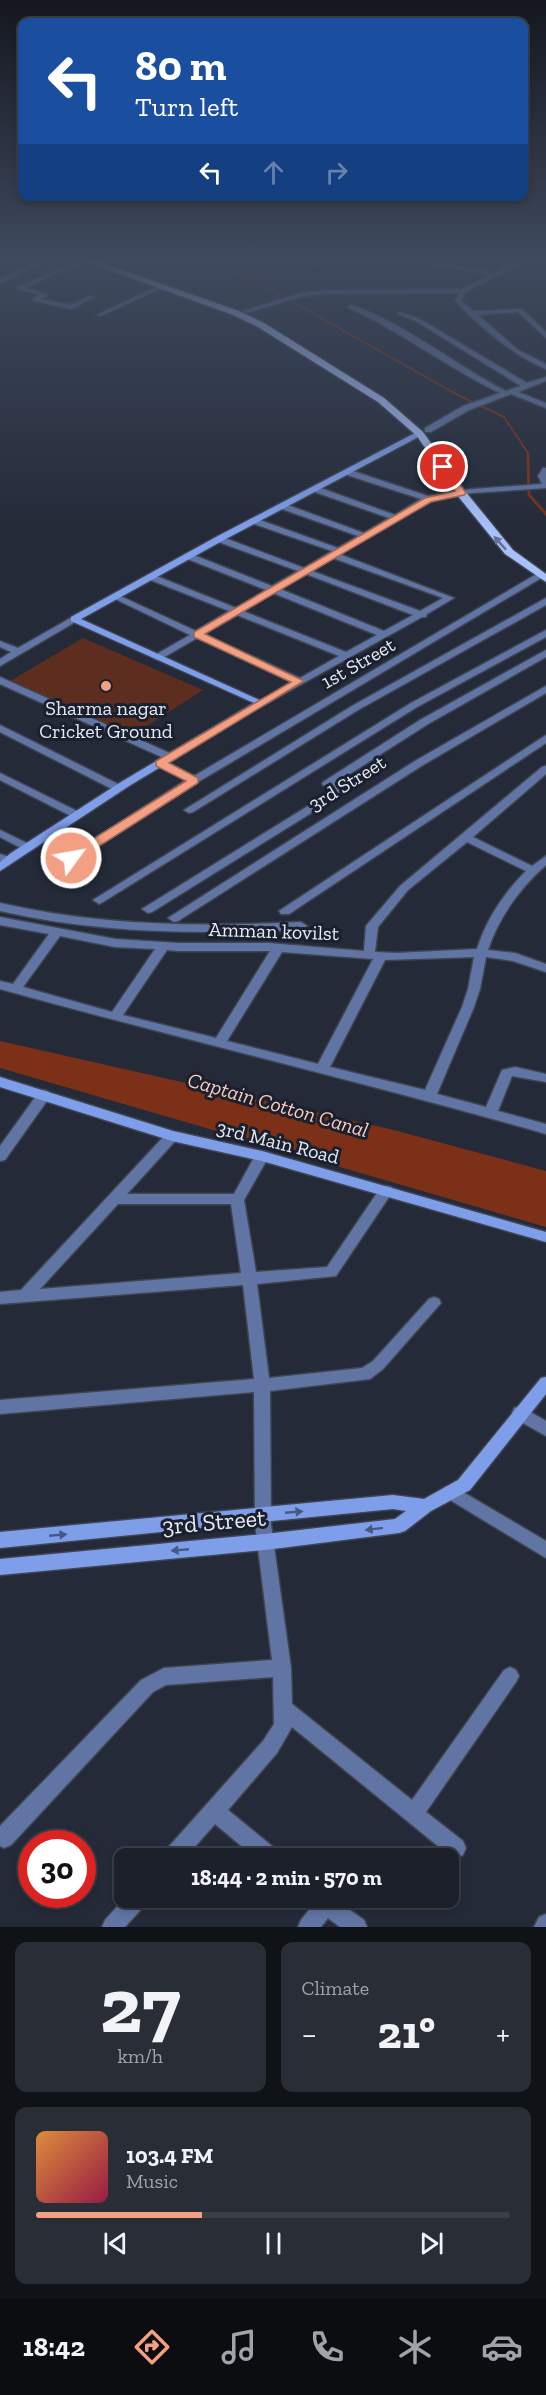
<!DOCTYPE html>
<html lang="en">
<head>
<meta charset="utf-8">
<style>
  :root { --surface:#1b202a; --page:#282d36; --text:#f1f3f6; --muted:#a0a3a8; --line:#393e47; --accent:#f39f84 }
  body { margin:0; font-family:"Zilla Slab",serif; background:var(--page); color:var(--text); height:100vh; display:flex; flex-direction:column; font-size:22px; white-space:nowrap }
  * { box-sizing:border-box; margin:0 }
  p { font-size:20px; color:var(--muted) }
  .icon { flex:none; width:33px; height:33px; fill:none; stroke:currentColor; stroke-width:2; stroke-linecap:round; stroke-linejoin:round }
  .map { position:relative; height:1927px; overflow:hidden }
  .details { display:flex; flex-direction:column; gap:15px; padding:15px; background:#0f1217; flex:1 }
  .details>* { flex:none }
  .hud { position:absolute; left:18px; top:18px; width:510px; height:183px; border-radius:12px; box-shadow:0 3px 9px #0003,0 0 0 2px var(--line); background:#1a4fa0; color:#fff; overflow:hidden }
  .speed { position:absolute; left:18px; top:1830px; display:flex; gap:12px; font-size:30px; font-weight:700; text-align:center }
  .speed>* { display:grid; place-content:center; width:78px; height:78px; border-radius:50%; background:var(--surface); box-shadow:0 3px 9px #0003,0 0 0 2px var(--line); line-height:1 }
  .speed .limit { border:9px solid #d22; background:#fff; color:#111 }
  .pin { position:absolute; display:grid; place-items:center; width:51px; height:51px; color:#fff; margin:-26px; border:3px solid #fff; border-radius:50%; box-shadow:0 2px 6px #0007 }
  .me { position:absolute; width:66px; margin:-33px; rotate:58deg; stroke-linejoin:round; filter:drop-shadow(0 0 4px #0008) }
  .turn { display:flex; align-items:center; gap:21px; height:126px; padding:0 18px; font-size:27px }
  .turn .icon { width:78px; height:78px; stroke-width:2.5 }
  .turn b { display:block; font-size:42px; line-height:51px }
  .lanes { display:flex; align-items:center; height:57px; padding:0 18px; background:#0003; justify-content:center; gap:30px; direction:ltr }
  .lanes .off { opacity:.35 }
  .big { font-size:45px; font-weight:800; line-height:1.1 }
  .details .widget { flex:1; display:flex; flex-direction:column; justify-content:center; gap:9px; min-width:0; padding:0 21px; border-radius:12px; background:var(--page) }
  .details .dial { align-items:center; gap:0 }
  .dial b { font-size:78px; line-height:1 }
  .song { display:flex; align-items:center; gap:18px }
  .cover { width:72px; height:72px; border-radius:9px; background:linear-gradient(135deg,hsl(30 70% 55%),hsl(340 70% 35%)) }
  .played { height:6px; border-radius:3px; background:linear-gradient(90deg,var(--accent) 35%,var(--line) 35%) }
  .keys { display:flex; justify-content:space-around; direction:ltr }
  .heat { display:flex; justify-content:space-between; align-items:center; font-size:33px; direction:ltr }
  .details .tiles { flex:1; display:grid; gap:15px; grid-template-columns:1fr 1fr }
  .widget:last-child { grid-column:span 2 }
  .trip { position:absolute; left:114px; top:1848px; width:345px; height:60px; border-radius:12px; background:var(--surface); box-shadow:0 3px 9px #0003,0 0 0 2px var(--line); font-weight:800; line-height:60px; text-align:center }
  .dock { display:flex; height:96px; justify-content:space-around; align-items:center; background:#0b0d11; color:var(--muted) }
  .dock .icon { width:42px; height:42px }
  .dock .active { color:var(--accent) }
  .dock b { font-size:27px; color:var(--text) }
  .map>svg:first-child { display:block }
  .green { fill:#5d2e1f }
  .water { fill:#7b3017 }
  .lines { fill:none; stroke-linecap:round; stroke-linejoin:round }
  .stream-far1 { stroke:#7b3017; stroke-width:2 }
  .stream { stroke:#7b3017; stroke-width:3 }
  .street-casing { stroke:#3f4552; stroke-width:3 }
  .secondary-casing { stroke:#3f4552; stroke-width:3 }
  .primary-casing { stroke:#3f4552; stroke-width:3 }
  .street { fill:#6175a4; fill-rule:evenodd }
  .secondary { fill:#7f9eea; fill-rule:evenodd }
  .primary { fill:#a8c1fb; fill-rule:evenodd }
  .oneway { fill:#617094 }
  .oneway2 { fill:#475983 }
  .route { fill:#f39f84; stroke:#9e6756; stroke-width:1.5 }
  .poi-dot { fill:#f39f84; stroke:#1a202e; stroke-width:2 }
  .labels { text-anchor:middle; stroke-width:6; stroke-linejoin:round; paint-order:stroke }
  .street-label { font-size:20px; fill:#e6eaf4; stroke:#1a202e }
  .poi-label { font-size:20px; fill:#e6eaf4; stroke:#1a202e }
  .water-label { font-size:21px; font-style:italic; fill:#faccbd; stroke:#1a202e }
  .near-street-label { font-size:24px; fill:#e6eaf4; stroke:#1a202e }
</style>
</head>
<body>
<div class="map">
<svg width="546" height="1927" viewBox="0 0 546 1927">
  <rect width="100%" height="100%" fill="#242a38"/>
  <path class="green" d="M83,638L203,690L131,736L10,681Z"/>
  <path class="water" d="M0,1041L390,1129L546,1171V1227L0,1068Z"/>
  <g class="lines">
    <path class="stream-far1" d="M190,260L249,277L284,297
      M291,301L456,394L504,417L528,453V458"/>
    <path class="stream" d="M528,456L529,495L546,514"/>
    <g class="street-casing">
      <path id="street" d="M42,260H50L0,283V279Z
        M79,260H88L25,288L47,294V296L41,299L71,305L89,296L94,297L72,309L33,301V299L39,295L16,288Z
        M224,260L239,262L236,264Z
        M299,260H308L317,265L312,266Z
        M342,260H349L351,262L348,264Z
        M409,260H423L494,273L507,266L481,260L512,263L519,260H527L518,267H514L466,292L461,301L473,311L522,309L546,332V338L518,312L478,315L518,350L546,364V369C515,357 478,325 455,301L459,293L325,294L304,296L246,313L243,311L301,293L325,290L462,289L489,275Z
        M159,286L164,287L101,316L96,315Z
        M351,305C407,324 454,365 506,391L521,386L414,320L398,314V312L418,318L527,383L546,377V381L518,392L546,403V408L511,394L469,410L431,432H425V428L463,406L500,393C448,368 402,332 349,308L348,307Z
        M543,468H546V488L472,493L430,501L339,554L454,598L427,614L426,617H422L264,705H258L256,703L292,682L197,638L161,659H155V655L190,635L111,597L115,594L118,595L196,631L229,611L148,579V575H154L236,608L266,590L185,558V554H191L272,586L298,571L216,541V537H222L304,568L332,551L251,523V519H257L338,548L358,536L279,508V504H285L364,533L389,518L312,491V487H318L395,515L421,499L344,474V470H350L428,496L472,489L542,484L538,476ZM333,558L443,598L420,611L312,571ZM306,574L413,615L384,631L280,589ZM273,593L377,635L346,652L243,611ZM237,615L339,656L300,678L204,634Z
        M540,572L543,573V577L198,782L75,860L71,861L65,858L186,780L157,765L156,763L157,761H165L194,776Z
        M546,598V605L358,710L193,812L189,813L184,810L352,706Z
        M74,616L77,617V621L0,666V659L11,652L0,647V641L18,648Z
        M546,630V637L417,707L103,902L99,904L93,900L411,703Z
        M546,650V657L428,724L334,784L341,790L337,797L152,912L148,913L142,909L329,793L330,791L322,784L323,782L420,720Z
        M0,677L174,755L175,757L174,759H166L0,684Z
        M546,686V693L423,765L178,921L174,922L168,918L415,761Z
        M0,725L122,786L123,788L118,791L114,790L0,732Z
        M546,735V743L289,914H281L279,911Z
        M546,766V774L473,837L532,866L546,856V865C520,888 499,917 488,950L515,953L546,964V972L513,961L486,957L480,989L474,1007L437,1094L486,1107L502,1070L515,1067L546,1074V1082L512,1076L498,1111L546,1124V1134C365,1082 180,1039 0,989V981L13,984L49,934L0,925V917L115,939L178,943H269L364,951L366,926L400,886L542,767ZM467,842L526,871C504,893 486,920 477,949L396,953L375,952L378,927L408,890ZM60,936L115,947L155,949L112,1012L23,987ZM167,950L178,951H270L216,1038L123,1015ZM282,952L373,959L318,1064L227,1041ZM474,957L468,989L462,1007L425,1090L330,1067L385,960Z
        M0,773L81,813L82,815L77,818L73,817L0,780Z
        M0,830L31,845L33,847L31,849H23L0,837Z
        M0,854L13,858L15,860L9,863L0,861Z
        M0,903C101,926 198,927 301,922L307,926L301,930C198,934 101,934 0,911Z
        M44,1090L49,1092L51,1095L49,1098L5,1160L0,1161V1146L39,1092Z
        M172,1131L177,1133L179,1136L177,1139L127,1194H234L257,1152H267L269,1156L244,1200L256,1272L327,1267L381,1187L386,1186L391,1187L393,1191L336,1276L257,1284L269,1378L362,1368L373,1361L429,1299L434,1297L439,1299L441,1303L383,1369L370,1379L270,1391L271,1524L291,1668L292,1704L412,1800L504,1670L510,1667L516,1670L519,1676L516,1682L426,1812L463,1841L466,1848L463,1855L456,1858L449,1855L292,1727L277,1753L228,1810L278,1851L281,1858H256L215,1824L185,1858H162L165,1851L263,1741L274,1724L273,1677L166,1685L153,1692L11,1845L4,1848L0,1846V1826L141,1680L164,1668L272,1660L255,1524L254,1392L0,1414V1400L254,1379L243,1285L0,1304V1292L21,1290L167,1133ZM118,1204H231L241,1273L40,1289Z
        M520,1406L546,1421V1436L514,1418L512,1413L514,1408Z
        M451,1485L546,1541V1558L445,1497L443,1492L445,1487Z
        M125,1898H148L145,1905L125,1927H102L105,1920Z
        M307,1898H333L364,1920L367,1927H340L328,1918L321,1927H298L301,1920L312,1906Z
        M546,1914V1927H534L539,1917Z"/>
    </g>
    <g class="secondary-casing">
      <path id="secondary" d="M417,432L424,434L222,541L81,619L266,703L129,786L0,871V862L11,853L121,782L254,703L71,621V617L216,537Z
        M0,1077L173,1131L262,1151L546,1232V1242L262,1161L172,1141L0,1087Z
        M546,1377V1394L470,1490L431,1511L405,1531L399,1533L265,1550L0,1575V1559L265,1534L395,1519L406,1511L393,1509L0,1548V1532L393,1495L424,1499L458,1480L541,1378Z"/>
    </g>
    <g class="primary-casing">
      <path id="primary" d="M81,260H93L239,311L264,323L384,398L423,432L465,491L513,550L546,574V582L505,554L457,495L417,436L378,402L258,327L233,315Z"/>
    </g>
    <use href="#street" class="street"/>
    <use href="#secondary" class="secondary"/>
    <use href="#primary" class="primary"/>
  </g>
  <defs><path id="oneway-solid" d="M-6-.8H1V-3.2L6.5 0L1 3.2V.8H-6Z" transform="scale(1.5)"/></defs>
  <use class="oneway" href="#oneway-solid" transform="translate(500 543) rotate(-132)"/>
  <g class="oneway2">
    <use href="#oneway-solid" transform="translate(294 1512) rotate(-5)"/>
    <use href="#oneway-solid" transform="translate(374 1529) rotate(173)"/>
    <use href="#oneway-solid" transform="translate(58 1535) rotate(-5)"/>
    <use href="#oneway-solid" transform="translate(180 1550) rotate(175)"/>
  </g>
  <linearGradient id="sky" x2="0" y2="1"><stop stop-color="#14171f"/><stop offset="0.49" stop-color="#3f4a5e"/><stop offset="1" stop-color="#3f4a5e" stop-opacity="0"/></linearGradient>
  <rect width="546" height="530" fill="url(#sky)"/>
  <path class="route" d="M440,465H446L466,493L464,495L431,502L205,634L304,681L169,763L198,778V783L76,861H67L65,858L67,855L186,781L156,766V761L291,682L194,637V632L425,498L455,491L439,467Z"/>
  <circle class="poi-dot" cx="106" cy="686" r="6"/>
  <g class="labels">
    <g class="street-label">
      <text transform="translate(358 663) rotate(-30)" y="7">1st Street</text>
      <text transform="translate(347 783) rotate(-32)" y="7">3rd Street</text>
      <text transform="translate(274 931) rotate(2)" y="7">Amman kovilst</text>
      <text transform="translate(278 1142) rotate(14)" y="7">3rd Main Road</text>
    </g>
    <g class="poi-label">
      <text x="106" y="715">Sharma nagar<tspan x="106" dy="23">Cricket Ground</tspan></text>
    </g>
    <g class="water-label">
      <text transform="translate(278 1105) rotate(16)" y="7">Captain Cotton Canal</text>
    </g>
    <g class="near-street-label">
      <text transform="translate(214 1522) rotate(-5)" y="8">3rd Street</text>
    </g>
  </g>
</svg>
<div class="speed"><div class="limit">30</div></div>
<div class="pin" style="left:443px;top:467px;background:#d93025"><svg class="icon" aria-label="arrive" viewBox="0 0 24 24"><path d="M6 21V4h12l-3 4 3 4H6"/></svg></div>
<svg class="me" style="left:71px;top:858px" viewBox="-20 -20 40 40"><circle r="17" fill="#f39f84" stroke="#fff" stroke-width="3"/><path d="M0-11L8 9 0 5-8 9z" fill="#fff"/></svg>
<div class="trip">18:44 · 2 min · 570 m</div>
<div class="hud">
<div class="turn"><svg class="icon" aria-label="left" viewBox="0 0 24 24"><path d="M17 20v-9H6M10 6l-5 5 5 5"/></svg><div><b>80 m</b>Turn left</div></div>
<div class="lanes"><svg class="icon" aria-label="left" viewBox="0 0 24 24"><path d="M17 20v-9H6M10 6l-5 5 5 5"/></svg><svg class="icon off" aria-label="ahead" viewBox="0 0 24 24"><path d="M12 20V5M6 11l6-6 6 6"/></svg><svg class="icon off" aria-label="right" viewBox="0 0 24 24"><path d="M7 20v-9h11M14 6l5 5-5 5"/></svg></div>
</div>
</div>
<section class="details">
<div class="tiles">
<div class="widget dial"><b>27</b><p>km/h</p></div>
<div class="widget"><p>Climate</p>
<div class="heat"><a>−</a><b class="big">21°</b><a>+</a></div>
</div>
<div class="widget">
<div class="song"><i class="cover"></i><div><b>103.4 FM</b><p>Music</p></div></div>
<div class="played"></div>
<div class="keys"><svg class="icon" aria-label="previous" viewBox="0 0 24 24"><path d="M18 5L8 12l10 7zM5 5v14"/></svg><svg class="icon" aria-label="pause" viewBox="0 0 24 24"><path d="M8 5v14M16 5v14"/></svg><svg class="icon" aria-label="next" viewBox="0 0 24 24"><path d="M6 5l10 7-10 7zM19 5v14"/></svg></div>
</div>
</div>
</section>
<nav class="dock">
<b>18:42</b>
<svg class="icon active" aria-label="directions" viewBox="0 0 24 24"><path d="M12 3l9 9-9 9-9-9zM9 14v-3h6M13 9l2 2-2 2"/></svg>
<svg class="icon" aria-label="music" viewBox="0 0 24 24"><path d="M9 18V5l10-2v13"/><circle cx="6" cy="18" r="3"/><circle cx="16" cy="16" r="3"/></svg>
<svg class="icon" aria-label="phone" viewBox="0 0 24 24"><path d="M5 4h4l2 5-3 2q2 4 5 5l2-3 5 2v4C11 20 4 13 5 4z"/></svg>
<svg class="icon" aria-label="climate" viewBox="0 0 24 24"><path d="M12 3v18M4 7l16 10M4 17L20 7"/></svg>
<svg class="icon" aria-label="car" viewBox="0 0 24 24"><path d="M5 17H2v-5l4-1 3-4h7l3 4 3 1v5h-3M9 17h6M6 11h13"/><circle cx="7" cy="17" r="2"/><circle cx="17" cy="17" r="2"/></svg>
</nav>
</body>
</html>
